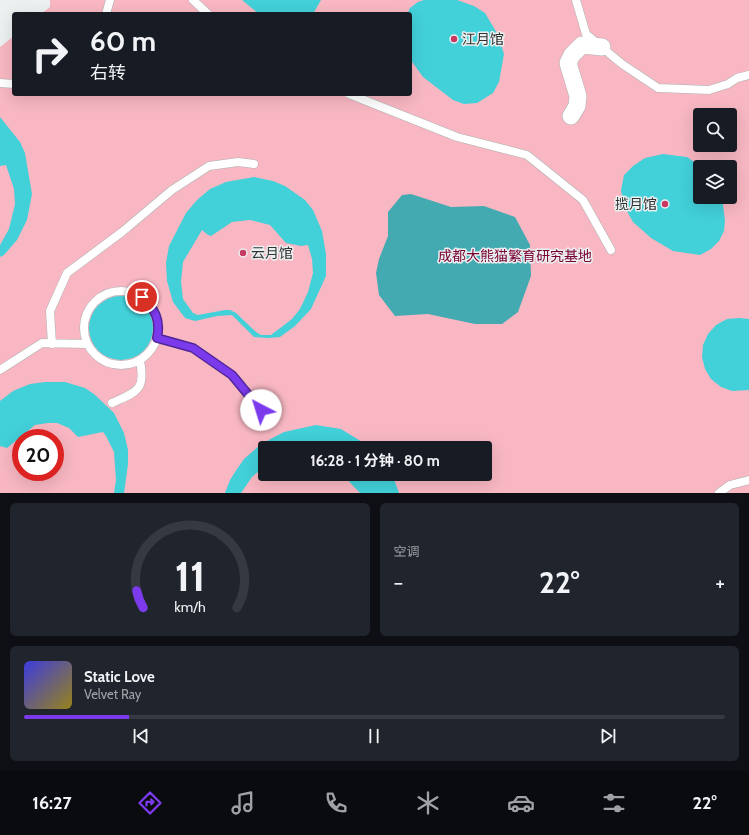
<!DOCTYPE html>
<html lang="zh">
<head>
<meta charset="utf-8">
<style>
  :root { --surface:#171b24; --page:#20242c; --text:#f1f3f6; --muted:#9ea1a6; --line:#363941; --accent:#7c3aed }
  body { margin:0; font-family:Cabin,"Noto Sans SC",sans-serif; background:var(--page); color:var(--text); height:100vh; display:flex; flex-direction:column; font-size:15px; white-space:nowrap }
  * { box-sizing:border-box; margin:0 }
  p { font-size:13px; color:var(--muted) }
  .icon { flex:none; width:22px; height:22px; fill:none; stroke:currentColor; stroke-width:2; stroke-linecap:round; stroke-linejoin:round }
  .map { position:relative; height:493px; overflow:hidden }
  .sheet { display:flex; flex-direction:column; gap:10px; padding:10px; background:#0d0f14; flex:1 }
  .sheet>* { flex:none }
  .banner { position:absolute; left:12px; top:12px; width:400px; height:84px; border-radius:4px; box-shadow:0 4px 16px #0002; background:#171b24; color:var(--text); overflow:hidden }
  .buttons { position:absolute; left:693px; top:108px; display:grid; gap:8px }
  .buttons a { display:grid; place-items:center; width:44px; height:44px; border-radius:4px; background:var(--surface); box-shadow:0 4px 16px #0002; font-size:20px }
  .speed { position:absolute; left:12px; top:429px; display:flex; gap:8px; font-size:20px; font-weight:700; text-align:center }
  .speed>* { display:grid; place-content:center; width:52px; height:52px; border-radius:50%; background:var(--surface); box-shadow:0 4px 16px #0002; line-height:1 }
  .speed .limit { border:6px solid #d22; background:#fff; color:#111 }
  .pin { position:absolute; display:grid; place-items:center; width:34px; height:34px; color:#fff; margin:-17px; border:2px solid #fff; border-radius:50%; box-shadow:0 1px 4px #0007 }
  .me { position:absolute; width:44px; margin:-22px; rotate:320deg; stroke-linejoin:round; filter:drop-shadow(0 0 3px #0008) }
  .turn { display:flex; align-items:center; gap:14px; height:84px; padding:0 12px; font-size:18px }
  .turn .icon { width:52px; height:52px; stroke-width:2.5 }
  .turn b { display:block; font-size:28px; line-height:34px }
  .big { font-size:30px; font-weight:700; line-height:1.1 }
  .sheet .card { flex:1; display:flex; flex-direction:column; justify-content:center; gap:6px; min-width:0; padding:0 14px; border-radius:6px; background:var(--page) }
  .sheet .dial { align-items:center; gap:0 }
  .dial svg { height:104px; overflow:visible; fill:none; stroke:var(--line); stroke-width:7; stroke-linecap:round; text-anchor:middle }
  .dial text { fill:var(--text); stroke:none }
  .song { display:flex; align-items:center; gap:12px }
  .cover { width:48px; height:48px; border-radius:6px; background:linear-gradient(135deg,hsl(240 70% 55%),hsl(50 70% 35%)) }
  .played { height:4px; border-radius:2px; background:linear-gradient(90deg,var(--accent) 15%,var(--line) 15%) }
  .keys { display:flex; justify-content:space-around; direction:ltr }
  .heat { display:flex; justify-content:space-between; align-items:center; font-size:22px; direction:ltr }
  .sheet .tiles { flex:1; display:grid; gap:10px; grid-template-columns:1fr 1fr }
  .card:last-child { grid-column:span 2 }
  .trip { position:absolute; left:258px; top:441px; width:234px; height:40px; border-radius:4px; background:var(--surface); box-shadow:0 4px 16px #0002; font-weight:700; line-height:40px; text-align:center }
  .menu { display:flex; height:64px; justify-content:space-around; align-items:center; background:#090b0e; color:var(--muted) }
  .menu .icon { width:28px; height:28px }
  .menu .current { color:var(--accent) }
  .menu b { font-size:18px; color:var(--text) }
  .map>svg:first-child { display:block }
  .green { fill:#f8b7c2; fill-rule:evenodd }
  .water { fill:#43aab1 }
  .building { fill:#42d0d9; fill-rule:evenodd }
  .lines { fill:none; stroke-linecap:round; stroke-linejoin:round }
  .lane-casing { stroke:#acb1b1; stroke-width:9 }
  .street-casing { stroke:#acb1b1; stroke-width:18 }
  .lane { stroke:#fff; stroke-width:8 }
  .street { stroke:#fff; stroke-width:17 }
  .route-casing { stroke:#51269a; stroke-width:10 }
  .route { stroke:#7c3aed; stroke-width:7 }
  .poi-dot { fill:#c73863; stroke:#ebf0f1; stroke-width:1.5 }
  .labels { text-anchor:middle; stroke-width:3; stroke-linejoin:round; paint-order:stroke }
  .poi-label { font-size:14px; fill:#313333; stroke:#ebf0f1; text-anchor:start }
  .park-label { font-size:14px; fill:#790031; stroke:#ebf0f1 }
</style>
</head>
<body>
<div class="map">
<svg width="749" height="493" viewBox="0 0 749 493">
  <rect width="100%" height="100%" fill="#ebf0f1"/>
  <path class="green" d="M50,0H749V493H0V47L14,36V94H410V14H41L50,7ZM700,115H730V145H700ZM700,167H730V197H700ZM21,438H55V472H21ZM265,448H485V474H265Z"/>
  <path class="water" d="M411,194L451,207L484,206L515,217L530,245L531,276L518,312L502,324H475L428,314L395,316L379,295L376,273L379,259L388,236V212L402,195Z"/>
  <path class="building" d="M242,0H321L313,14H259Z
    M424,0H457L474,6L485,13L498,35L504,54L499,82L493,93L477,103L464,104L453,100L423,77L410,59V14H407L410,8L418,2Z
    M0,117L20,142L25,153L32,194L27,220L17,240L4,255L0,257V245L9,229L15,204L14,189L6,165L0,166Z
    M663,154L687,157L700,166V197H722L725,221L724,231L719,241L711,249L700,255L673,251L651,238L633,222L623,204L621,190L624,175L633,166L645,158Z
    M254,177L273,181L285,186L305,200L313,210L322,231L326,254V276L311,309L295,326L280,337L268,338L254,337L232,315L217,316L195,321L185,318L173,302L167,281L166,263L169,246L186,213L197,200L210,189L226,182ZM250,220L270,225L286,243L301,246L308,245L312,259L313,273L308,292L300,309L292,319L271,335H261L256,332L236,313L230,310H225L198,315L193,313L183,299L181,282L183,262L202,230L208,235L211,236L232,222Z
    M89 328a32 32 0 1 1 64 0a32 32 0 1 1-64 0Z
    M739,318L749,319V390L732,391L721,387L711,379L705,369L702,357L703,345L708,334L716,325L727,319Z
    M45,382H65L85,388L94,394L114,413L124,433L128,450V464L124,493H114L116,480L114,452L106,436L103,432L78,437L69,428L57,423H48L35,425L7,448L0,446V401L13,391L30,384Z
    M316,425L341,429L372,448H265V474L259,471L252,477L241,493H225L230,480L237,469L244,459L261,444L284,432Z
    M266,474H291L280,479Z
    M342,474H392L399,493H360Z"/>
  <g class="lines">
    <g class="lane-casing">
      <path id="lane" d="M193,0L208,14
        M576,0L586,34L622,64L658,88L709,90L728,84L737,78L749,75
        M106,14L110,0
        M0,83L14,84
        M349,94L457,137L527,155L583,200L611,250
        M84 328a37 37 0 1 1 74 0a37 37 0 1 1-74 0Z
        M157,338L193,348L232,375L271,422
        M52,344L50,311L67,273L122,232L172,190L209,166L238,162L254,164
        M0,370L42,343L87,344
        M112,403C136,392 146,391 140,361
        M719,493L730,485L749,480"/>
    </g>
    <g class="street-casing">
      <path id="street" d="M571,116L577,106L578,96L568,63L572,55L582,45L602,47"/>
    </g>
    <use href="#lane" class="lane"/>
    <use href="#street" class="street"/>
  </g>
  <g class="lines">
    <g class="route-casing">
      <path id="route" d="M142,297C155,309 161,320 157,338L193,348L232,375L261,410"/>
    </g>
    <use href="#route" class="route"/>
  </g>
  <g class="poi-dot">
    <circle cx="454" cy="39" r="4"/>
    <circle cx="665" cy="204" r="4"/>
    <circle cx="243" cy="253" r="4"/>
  </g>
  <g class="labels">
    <g class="poi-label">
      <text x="462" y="44">江月馆</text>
      <text x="657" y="209" text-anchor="end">揽月馆</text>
      <text x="251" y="258">云月馆</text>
    </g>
    <g class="park-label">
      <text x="515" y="261">成都大熊猫繁育研究基地</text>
    </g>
  </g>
</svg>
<div class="buttons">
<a><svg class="icon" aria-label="search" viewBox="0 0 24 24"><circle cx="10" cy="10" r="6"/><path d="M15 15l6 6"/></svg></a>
<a><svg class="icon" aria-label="layers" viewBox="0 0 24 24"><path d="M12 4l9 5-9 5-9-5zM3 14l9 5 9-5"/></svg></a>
</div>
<div class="speed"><div class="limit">20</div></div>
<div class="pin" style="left:142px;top:297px;background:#d93025"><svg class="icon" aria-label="arrive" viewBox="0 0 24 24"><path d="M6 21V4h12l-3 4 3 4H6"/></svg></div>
<svg class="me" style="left:261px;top:410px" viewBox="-20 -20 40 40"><circle r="19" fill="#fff"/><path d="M0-13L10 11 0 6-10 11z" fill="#7c3aed"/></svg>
<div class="trip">16:28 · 1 分钟 · 80 m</div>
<div class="banner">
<div class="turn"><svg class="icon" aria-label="right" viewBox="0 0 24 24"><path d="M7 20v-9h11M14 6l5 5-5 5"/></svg><div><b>60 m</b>右转</div></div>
</div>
</div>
<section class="sheet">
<div class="tiles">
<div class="card dial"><svg viewBox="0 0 100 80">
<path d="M14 69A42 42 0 1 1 86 69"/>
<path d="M14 69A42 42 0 0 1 9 56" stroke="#7c3aed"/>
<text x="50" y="56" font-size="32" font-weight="700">11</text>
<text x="50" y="72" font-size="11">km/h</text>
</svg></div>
<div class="card"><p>空调</p>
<div class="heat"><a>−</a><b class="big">22°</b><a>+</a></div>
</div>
<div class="card">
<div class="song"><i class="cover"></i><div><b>Static Love</b><p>Velvet Ray</p></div></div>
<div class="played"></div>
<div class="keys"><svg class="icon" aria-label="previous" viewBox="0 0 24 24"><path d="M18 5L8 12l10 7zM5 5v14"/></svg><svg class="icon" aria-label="pause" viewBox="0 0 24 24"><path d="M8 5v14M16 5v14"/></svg><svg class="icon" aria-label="next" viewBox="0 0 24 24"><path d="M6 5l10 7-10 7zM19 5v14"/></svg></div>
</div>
</div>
</section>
<nav class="menu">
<b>16:27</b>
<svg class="icon current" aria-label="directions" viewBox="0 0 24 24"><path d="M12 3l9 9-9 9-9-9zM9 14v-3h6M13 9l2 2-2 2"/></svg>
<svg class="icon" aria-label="music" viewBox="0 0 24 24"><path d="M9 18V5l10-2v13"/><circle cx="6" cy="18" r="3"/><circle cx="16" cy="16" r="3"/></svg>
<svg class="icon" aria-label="phone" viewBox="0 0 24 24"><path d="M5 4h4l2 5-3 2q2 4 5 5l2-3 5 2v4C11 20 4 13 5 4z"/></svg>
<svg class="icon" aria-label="climate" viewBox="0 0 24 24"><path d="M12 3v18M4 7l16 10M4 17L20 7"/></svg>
<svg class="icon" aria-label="car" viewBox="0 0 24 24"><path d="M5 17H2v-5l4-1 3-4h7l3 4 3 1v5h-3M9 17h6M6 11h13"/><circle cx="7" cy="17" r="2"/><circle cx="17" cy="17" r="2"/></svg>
<svg class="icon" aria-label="filters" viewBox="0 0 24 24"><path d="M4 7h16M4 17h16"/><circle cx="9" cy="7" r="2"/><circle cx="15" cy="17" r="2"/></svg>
<b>22°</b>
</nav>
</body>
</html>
